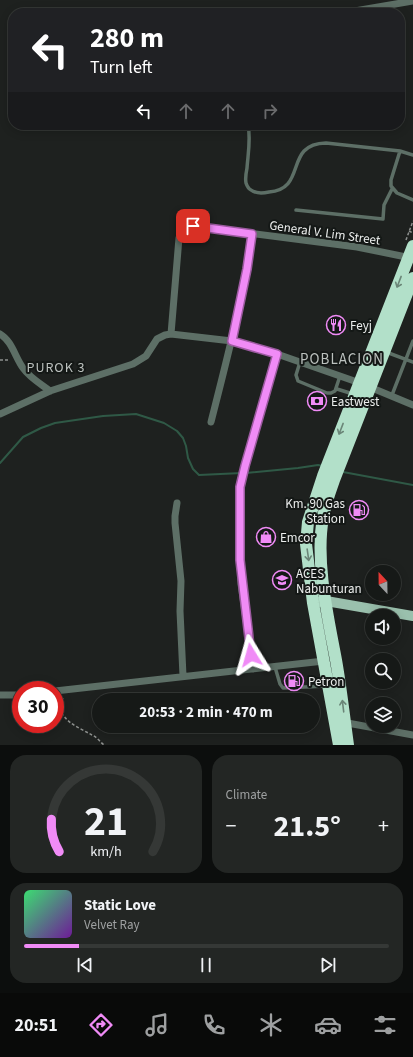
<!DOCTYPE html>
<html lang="en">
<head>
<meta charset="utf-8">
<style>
  :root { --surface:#161917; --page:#232624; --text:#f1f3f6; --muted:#9ea0a1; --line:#353836; --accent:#f08bf6 }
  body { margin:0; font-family:"Source Sans 3",sans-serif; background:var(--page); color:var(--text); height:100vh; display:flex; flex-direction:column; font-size:15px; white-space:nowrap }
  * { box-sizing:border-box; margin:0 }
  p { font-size:13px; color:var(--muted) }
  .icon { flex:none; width:22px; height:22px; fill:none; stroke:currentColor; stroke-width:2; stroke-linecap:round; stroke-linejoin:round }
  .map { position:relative; height:745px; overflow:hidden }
  .sheet { display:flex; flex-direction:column; gap:10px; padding:10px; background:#0c0e0d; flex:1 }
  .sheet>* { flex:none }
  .banner { position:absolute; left:8px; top:8px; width:397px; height:122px; border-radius:16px; box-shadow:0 2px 10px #0003,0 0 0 1px var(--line); background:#202124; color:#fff; overflow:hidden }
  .needle { width:26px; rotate:338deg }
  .controls { position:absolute; left:365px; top:565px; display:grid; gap:8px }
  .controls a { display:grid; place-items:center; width:36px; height:36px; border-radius:50%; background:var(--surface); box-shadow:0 2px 10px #0003,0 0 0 1px var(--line); font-size:20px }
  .speed { position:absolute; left:12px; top:681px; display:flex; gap:8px; font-size:20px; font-weight:700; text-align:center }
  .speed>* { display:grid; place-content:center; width:52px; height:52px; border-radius:50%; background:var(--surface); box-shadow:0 2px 10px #0003,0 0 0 1px var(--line); line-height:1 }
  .speed .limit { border:6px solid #d22; background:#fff; color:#111 }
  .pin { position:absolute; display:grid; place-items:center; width:34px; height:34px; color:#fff; margin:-17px; border-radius:8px; box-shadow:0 2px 6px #0006 }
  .me { position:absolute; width:44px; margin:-22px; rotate:352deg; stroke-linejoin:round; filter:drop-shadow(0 0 3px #0008) }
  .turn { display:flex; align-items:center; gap:14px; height:84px; padding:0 16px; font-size:18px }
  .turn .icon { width:52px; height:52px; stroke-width:2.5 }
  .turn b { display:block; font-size:28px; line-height:34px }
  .lanes { display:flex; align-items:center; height:38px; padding:0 16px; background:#0003; justify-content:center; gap:20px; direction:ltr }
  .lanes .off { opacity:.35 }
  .big { font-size:30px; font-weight:700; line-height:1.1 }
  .sheet .tile { flex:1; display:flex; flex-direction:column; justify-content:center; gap:6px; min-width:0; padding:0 14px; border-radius:16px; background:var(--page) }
  .sheet .dial { align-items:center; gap:0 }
  .dial svg { height:104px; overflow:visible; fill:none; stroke:var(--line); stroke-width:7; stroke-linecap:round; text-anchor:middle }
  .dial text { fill:var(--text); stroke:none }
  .song { display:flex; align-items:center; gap:12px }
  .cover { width:48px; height:48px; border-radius:6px; background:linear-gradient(135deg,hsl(140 70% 55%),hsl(280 70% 35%)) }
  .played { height:4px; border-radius:2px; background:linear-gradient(90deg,var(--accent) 15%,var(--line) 15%) }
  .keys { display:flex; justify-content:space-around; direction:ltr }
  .heat { display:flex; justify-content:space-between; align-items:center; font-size:22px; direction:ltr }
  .sheet .tiles { flex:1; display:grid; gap:10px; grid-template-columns:1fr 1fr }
  .tile:last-child { grid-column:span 2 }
  .trip { position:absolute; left:92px; top:693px; width:228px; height:40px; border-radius:20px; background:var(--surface); box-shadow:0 2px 10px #0003,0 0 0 1px var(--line); font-weight:700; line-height:40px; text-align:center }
  .dock { display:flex; height:64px; justify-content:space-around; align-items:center; background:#090a09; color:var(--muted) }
  .dock .icon { width:28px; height:28px }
  .dock .active { color:var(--accent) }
  .dock b { font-size:18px; color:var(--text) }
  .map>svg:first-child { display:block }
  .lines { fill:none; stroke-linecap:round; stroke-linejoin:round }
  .stream { stroke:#2f5946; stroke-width:2 }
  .path { stroke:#8d908e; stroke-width:1.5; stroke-dasharray:3 2; stroke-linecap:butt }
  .lane { stroke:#5d6f66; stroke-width:3.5 }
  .street { stroke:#5d6f66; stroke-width:7 }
  .primary { stroke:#9ac0ad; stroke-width:10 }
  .highway { stroke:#b2e0c9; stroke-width:12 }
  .oneway { stroke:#6b8678 }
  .route-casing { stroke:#9c5aa0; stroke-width:10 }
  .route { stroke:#f08bf6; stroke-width:7 }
  .labels { text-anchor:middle; stroke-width:4; stroke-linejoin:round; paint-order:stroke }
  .street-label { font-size:13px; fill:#eceeed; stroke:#141816 }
  .poi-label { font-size:13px; fill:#eceeed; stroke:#141816; text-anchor:start }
  .neighbourhood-label { font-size:14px; letter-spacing:1px; fill:#bcc1be; stroke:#141816 }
  .quarter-label { font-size:15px; letter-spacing:1px; fill:#bcc1be; stroke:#141816 }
</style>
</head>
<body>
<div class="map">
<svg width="413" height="745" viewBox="0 0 413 745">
  <rect width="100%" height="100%" fill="#1e211f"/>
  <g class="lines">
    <path class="stream" d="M0,463L23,437L41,428L55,423L103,416L136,414L164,423L177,431L183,438L186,446L188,458L193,469L199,475L242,473
      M343,472L413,485
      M246,473L298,468L318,465L323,466"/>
    <path class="path" d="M409,231L413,233
      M406,240L413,221
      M0,360H10
      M63,698C54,719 78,727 92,735C97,737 100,742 104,745"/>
    <path class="lane" d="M248,125C251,139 248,154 247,168C246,173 245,178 246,183C247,186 249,189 251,190C256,194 264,193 269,192C308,189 283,144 326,143L400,151L413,155
      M400,151L391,180V186L397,193L413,200
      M296,210L383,219L384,205L392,189
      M386,352L413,362
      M300,362L296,375L298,381L327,393H331L335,391L340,376
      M337,389L353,394
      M392,395L413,341
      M275,667L280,684L283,688L327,686"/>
    <path class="street" d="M343,13L413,1
      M0,334C12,341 15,357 23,368C30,378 41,384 50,391
      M171,334L179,238C181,230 185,227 193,226L357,247L411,258
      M0,414L50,391L133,364L146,356L157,339L165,335L171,334L232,341L277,354L360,383L413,405
      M211,422C227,359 243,298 252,234
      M177,503L175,516V523L181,581L180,611L183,676
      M253,669L241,584L240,560V487L245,466L277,354
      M55,691L324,661
      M0,695H21
      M342,722L413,735"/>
    <path class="primary" d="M318,602L326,601L413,616"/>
    <path class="highway" d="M339,745L313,603L306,544L308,522L323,476L413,246
      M348,745C344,717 341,688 336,660C328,617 315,561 323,518C325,504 330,492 334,480L413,278"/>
  </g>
  <defs><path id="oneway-shaft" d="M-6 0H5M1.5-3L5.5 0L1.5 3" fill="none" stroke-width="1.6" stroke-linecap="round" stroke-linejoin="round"/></defs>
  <g class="oneway">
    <use href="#oneway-shaft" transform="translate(399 282) rotate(111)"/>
    <use href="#oneway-shaft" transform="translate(341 429) rotate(111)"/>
    <use href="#oneway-shaft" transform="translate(308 555) rotate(82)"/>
    <use href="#oneway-shaft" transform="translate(343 706) rotate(-97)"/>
  </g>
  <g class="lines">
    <g class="route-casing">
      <path id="route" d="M193,226L252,234L247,269L232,341L277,354L245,466L240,487V560L251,655"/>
    </g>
    <use href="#route" class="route"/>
  </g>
  <defs>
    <g id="restaurant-ring" transform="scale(1)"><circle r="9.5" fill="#141816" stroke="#f08bf6" stroke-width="1.5"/><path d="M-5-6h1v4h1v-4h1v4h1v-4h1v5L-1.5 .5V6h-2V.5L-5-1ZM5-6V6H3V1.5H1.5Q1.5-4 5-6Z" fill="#f08bf6"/></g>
    <g id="bank-ring" transform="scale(1)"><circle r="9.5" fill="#141816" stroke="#f08bf6" stroke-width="1.5"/><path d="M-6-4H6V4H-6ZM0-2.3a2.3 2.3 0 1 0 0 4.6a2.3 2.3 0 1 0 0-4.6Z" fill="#f08bf6"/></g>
    <g id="fuel-ring" transform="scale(1)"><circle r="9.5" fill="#141816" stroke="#f08bf6" stroke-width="1.5"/><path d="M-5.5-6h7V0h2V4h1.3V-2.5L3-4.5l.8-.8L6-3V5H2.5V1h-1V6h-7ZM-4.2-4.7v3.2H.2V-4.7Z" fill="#f08bf6"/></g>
    <g id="shop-ring" transform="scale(1)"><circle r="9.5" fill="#141816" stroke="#f08bf6" stroke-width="1.5"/><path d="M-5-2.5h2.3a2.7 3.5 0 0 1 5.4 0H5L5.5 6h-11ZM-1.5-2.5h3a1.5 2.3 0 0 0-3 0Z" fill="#f08bf6"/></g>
    <g id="school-ring" transform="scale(1)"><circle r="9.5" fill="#141816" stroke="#f08bf6" stroke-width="1.5"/><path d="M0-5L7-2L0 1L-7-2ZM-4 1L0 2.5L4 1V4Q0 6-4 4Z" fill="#f08bf6"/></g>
  </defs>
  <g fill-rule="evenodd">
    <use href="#restaurant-ring" x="336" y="325"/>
    <use href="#bank-ring" x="317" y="401"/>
    <use href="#fuel-ring" x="359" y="510"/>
    <use href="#shop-ring" x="266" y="537"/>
    <use href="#school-ring" x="282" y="580"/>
    <use href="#fuel-ring" x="294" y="681"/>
  </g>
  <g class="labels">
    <g class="street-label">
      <text transform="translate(325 232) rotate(8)" y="5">General V. Lim Street</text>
    </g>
    <g class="poi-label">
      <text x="350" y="330">Feyj</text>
      <text x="331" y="406">Eastwest</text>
      <text x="345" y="508" text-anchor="end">Km. 90 Gas<tspan x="345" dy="15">Station</tspan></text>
      <text x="280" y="542">Emcor</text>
      <text x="296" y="578">ACES<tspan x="296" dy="15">Nabunturan</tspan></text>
      <text x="308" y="686">Petron</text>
    </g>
    <g class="neighbourhood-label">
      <text x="56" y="372">PUROK 3</text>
    </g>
    <g class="quarter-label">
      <text x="342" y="364">POBLACION</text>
    </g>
  </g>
</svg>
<div class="controls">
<a><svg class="needle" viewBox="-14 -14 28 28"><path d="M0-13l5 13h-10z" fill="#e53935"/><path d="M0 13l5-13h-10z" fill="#9ea0a1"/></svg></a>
<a><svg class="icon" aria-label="sound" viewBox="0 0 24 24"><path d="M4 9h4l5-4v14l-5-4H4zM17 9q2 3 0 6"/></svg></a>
<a><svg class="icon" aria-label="search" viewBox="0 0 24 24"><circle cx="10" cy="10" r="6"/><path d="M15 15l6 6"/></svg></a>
<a><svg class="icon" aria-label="layers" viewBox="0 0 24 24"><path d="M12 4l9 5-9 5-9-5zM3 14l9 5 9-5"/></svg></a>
</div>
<div class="speed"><div class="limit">30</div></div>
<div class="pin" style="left:193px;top:226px;background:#d93025"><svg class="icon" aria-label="arrive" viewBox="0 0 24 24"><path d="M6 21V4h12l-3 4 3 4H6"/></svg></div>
<svg class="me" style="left:251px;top:655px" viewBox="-20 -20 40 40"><path d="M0-17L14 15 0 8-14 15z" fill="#f08bf6" stroke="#fff" stroke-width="4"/></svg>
<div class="trip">20:53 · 2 min · 470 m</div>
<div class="banner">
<div class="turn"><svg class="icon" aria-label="left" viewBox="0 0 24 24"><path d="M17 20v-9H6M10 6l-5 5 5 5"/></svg><div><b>280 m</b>Turn left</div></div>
<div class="lanes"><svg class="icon" aria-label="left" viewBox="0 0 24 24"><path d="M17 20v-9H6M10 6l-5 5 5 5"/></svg><svg class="icon off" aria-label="ahead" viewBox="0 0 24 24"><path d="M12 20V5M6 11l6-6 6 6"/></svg><svg class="icon off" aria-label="ahead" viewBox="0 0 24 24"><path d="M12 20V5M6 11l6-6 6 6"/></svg><svg class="icon off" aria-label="right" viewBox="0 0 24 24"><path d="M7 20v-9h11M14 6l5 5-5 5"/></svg></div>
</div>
</div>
<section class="sheet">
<div class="tiles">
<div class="tile dial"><svg viewBox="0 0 100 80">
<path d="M14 69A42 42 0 1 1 86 69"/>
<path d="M14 69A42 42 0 0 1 8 44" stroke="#f08bf6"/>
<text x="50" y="56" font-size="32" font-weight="700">21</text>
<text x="50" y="72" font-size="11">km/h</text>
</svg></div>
<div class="tile"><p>Climate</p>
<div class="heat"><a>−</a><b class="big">21.5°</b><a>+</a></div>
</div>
<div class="tile">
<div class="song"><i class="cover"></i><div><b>Static Love</b><p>Velvet Ray</p></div></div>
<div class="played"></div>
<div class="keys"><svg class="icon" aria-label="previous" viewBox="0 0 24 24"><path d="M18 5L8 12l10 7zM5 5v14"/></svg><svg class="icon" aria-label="pause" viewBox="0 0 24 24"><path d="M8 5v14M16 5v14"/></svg><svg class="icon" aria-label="next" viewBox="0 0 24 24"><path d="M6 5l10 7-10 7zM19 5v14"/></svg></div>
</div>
</div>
</section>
<nav class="dock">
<b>20:51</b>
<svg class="icon active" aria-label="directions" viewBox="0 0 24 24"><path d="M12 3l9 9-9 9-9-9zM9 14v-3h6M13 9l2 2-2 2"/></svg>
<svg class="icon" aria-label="music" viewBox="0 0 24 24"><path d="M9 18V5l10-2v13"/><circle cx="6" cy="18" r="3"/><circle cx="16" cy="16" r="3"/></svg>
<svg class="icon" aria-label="phone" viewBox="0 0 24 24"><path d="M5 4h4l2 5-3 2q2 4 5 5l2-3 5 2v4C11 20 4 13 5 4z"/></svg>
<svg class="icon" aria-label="climate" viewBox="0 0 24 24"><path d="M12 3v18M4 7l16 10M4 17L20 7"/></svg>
<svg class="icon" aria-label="car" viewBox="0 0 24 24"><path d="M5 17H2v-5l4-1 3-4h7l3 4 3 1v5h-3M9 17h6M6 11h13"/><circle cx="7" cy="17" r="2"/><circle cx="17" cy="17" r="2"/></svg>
<svg class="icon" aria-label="filters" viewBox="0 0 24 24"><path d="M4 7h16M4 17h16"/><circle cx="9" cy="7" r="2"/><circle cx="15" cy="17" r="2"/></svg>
</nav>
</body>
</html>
